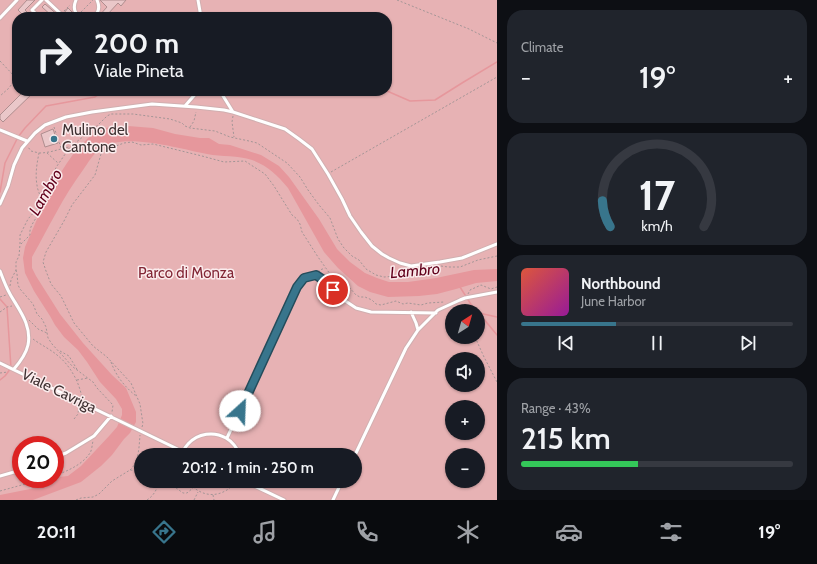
<!DOCTYPE html>
<html lang="en">
<head>
<meta charset="utf-8">
<style>
  :root { --surface:#171b24; --page:#20242c; --text:#f1f3f6; --muted:#9ea1a6; --line:#363941; --accent:#38758c }
  body { margin:0; font-family:Cabin,sans-serif; background:var(--page); color:var(--text); height:100vh; display:flex; flex-direction:column; font-size:15px; white-space:nowrap }
  * { box-sizing:border-box; margin:0 }
  p { font-size:13px; color:var(--muted) }
  .icon { flex:none; width:22px; height:22px; fill:none; stroke:currentColor; stroke-width:2; stroke-linecap:round; stroke-linejoin:round }
  .map { position:relative; flex:1; overflow:hidden }
  .sheet { display:flex; flex-direction:column; gap:10px; padding:10px; background:#0d0f14; width:320px }
  .sheet>* { flex:none }
  .banner { position:absolute; left:12px; top:12px; width:380px; height:84px; border-radius:16px; box-shadow:0 1px 3px #0004; background:#171b24; color:var(--text); overflow:hidden }
  .needle { width:26px; rotate:37deg }
  .buttons { position:absolute; left:445px; top:304px; display:grid; gap:8px }
  .buttons a { display:grid; place-items:center; width:40px; height:40px; border-radius:50%; background:var(--surface); box-shadow:0 1px 3px #0004; font-size:20px }
  .speed { position:absolute; left:12px; top:436px; display:flex; gap:8px; font-size:20px; font-weight:700; text-align:center }
  .speed>* { display:grid; place-content:center; width:52px; height:52px; border-radius:50%; background:var(--surface); box-shadow:0 1px 3px #0004; line-height:1 }
  .speed .limit { border:6px solid #d22; background:#fff; color:#111 }
  .pin { position:absolute; display:grid; place-items:center; width:34px; height:34px; color:#fff; margin:-17px; border:2px solid #fff; border-radius:50%; box-shadow:0 1px 4px #0007 }
  .me { position:absolute; width:44px; margin:-22px; rotate:25deg; stroke-linejoin:round; filter:drop-shadow(0 0 3px #0008) }
  .turn { display:flex; align-items:center; gap:14px; height:84px; padding:0 16px; font-size:18px }
  .turn .icon { width:52px; height:52px; stroke-width:2.5 }
  .turn b { display:block; font-size:28px; line-height:34px }
  .big { font-size:30px; font-weight:600; line-height:1.1 }
  .sheet .widget { flex:1; display:flex; flex-direction:column; justify-content:center; gap:6px; min-width:0; padding:0 14px; border-radius:16px; background:var(--page) }
  .sheet .dial { align-items:center; gap:0 }
  .dial svg { height:104px; overflow:visible; fill:none; stroke:var(--line); stroke-width:7; stroke-linecap:round; text-anchor:middle }
  .dial text { fill:var(--text); stroke:none }
  .song { display:flex; align-items:center; gap:12px }
  .cover { width:48px; height:48px; border-radius:6px; background:linear-gradient(135deg,hsl(10 70% 55%),hsl(300 70% 35%)) }
  .played { height:4px; border-radius:2px; background:linear-gradient(90deg,var(--accent) 35%,var(--line) 35%) }
  .keys { display:flex; justify-content:space-around; direction:ltr }
  .heat { display:flex; justify-content:space-between; align-items:center; font-size:22px; direction:ltr }
  .charge { height:6px; border-radius:3px; background:linear-gradient(90deg,#34c759 43%,var(--line) 0) }
  .trip { position:absolute; left:134px; top:448px; width:228px; height:40px; border-radius:20px; background:var(--surface); box-shadow:0 1px 3px #0004; font-weight:600; line-height:40px; text-align:center }
  .tab-bar { display:flex; height:64px; justify-content:space-around; align-items:center; background:#090b0e; color:var(--muted) }
  .tab-bar .icon { width:28px; height:28px }
  .tab-bar .on { color:var(--accent) }
  .tab-bar b { font-size:18px; color:var(--text) }
  main { display:flex; flex:1; min-height:0 }
  .map>svg:first-child { display:block }
  .green { fill:#e7b2b4; fill-rule:evenodd }
  .water { fill:#e6979c }
  .lines { fill:none; stroke-linecap:round; stroke-linejoin:round }
  .stream { stroke:#e6979c; stroke-width:1.5 }
  .building { fill:#eac7c9; stroke:#af8e8f }
  .lane-casing { stroke:#d1afb0; stroke-width:5 }
  .path { stroke:#a39596; stroke-width:1; stroke-dasharray:2 2; stroke-linecap:butt }
  .lane { stroke:#fff; stroke-width:3 }
  .route-casing { stroke:#244c5b; stroke-width:10 }
  .route { stroke:#38758c; stroke-width:7 }
  .poi-dot { fill:#38758c; stroke:#fbeced; stroke-width:1.5 }
  .labels { text-anchor:middle; stroke-width:3; stroke-linejoin:round; paint-order:stroke }
  .poi-label { font-size:15px; fill:#3f3132; stroke:#fbeced; text-anchor:start }
  .park-label { font-size:15px; fill:#822635; stroke:#fbeced }
  .street-label { font-size:15px; fill:#3f3132; stroke:#fbeced }
  .water-label { font-size:16px; font-style:italic; fill:#61001b; stroke:#fbeced }
</style>
</head>
<body>
<main>
<div class="map">
<svg width="497" height="500" viewBox="0 0 497 500">
  <rect width="100%" height="100%" fill="#fbeced"/>
  <path class="green" d="M0,0H497V500H0ZM17,17H387V91H17ZM452,311H478V337H452ZM452,359H478V385H452ZM452,407H478V433H452ZM21,445H55V479H21ZM141,455H355V481H141ZM452,455H478V481H452Z"/>
  <path class="water" d="M113,126H128L153,128L175,134L200,138H209L219,144L230,145L261,155L279,166L289,177L319,219L337,249L350,262L365,273L377,278L389,282H408L436,278L474,270L497,269V281L476,283L456,289L437,294L419,296L388,297L370,292L358,286L338,268L324,252L288,188C277,175 268,166 252,160C238,155 222,157 207,154C181,149 122,131 100,149C93,154 88,163 83,170C63,197 49,227 32,257V268L36,276L60,314L83,343L112,375L126,388L136,412V422L130,433L124,439L112,455L101,466L81,482L33,500H0V495L40,487L58,477L68,476L81,466L110,435L117,427L122,415V409L116,399L100,382L87,362L78,350L64,337L55,325L50,316L34,291L25,273L23,258L25,247L41,210L56,180L67,163L74,153L88,138L103,129Z"/>
  <g class="lines">
    <path class="stream" d="M387,91L410,101L435,100L462,83L497,62
      M0,192L5,163L18,137L25,128L46,106L95,97L104,91
      M460,287L472,306L477,311
      M0,299L7,307L11,368L5,376L0,380
      M478,312L497,335
      M479,313L497,317"/>
  </g>
  <path class="building" d="M27,0H35L25,10L32,17H25L18,10Z
    M100,0H126L121,6L118,3L107,15L109,17H98L107,7Z
    M45,4L59,16L61,17H53L42,7Z
    M68,8L73,13L75,17H65L64,15V13Z
    M24,91H35L3,122L0,119V115Z
    M53,129L58,143L45,147L41,134Z"/>
  <g class="lines">
    <g class="lane-casing">
      <path id="lane" d="M46,0L61,14
        M76,0C73,7 74,13 80,17
        M198,0L201,17
        M39,17L32,10L42,0
        M93,17C99,13 100,7 97,0
        M0,18L17,0
        M220,91L233,112
        M185,106L198,91
        M0,130L27,141
        M0,204L8,186L14,165L22,148L35,133L45,125L66,117L92,112L152,104L196,107L224,110L233,112L285,129L299,139L312,149L328,174L342,199L350,216L361,232L372,246L382,254L389,258L400,263L411,266L440,262L462,258L497,244
        M0,271C3,279 6,287 10,294C19,310 32,325 28,345C26,354 20,362 14,369
        M411,312L416,323L418,330
        M0,363L190,455
        M227,438L297,287L304,278L316,275L325,281L333,290L344,300L356,308L371,312L436,313
        M183,452C184,449 186,446 188,444C198,433 214,431 226,438C233,442 237,448 240,455
        M355,455L406,348L418,330L438,310L460,300L465,298L497,292
        M55,457L66,453L94,436L111,416
        M0,476L21,470
        M244,481L284,500
        M333,500L342,481"/>
    </g>
    <path class="path" d="M397,0L469,29L497,43
      M64,11L70,5
      M81,12L93,0
      M0,61L16,78L9,88L0,96
      M233,116L232,122L234,137
      M54,127L61,148
      M190,127L194,121L196,112
      M39,153C50,153 59,149 69,147
      M47,153L58,163
      M331,172L497,77
      M21,244L30,235C29,228 33,223 36,218C38,213 40,207 41,203C42,197 37,190 37,185C35,174 37,163 39,153L31,151L28,147
      M441,266L448,267H460L478,260L497,256
      M16,270L17,274L18,285L20,289L33,304L37,314L42,319L46,327L48,338L52,344L73,367L93,382L97,388L113,405L112,412
      M318,272L320,270L325,268
      M10,286L11,280L16,270V262L19,256L20,244V235L28,219L36,210L45,187L57,166L70,147L98,125L107,116L111,114H133L170,119L182,123L185,126L190,128L215,131L230,137L249,141L257,143L287,163L300,177L308,190L319,205L330,218L338,239L344,248L352,256L359,260L366,269L376,275L384,277L397,276L406,274H422L426,273L433,269L438,267
      M468,294L470,290L481,285L491,289L497,287
      M0,297L6,295
      M462,304L465,311
      M0,312L7,307L12,306
      M29,320L38,329L47,333
      M475,337L484,357L497,382
      M33,339C41,345 50,349 57,355C70,365 80,383 82,399
      M60,351L69,356L78,371
      M111,362C116,376 125,387 136,396
      M0,373L8,372
      M77,380L88,378
      M74,419L78,414L79,406
      M142,427L143,424L140,404L131,383L107,357L93,346L74,323L61,296L51,284L46,271L43,262L46,252L64,221L72,205L95,175L101,154L105,150L124,143L132,142L141,145L153,144L202,156L224,162L245,161L251,165L265,174L274,186L292,215L297,219L300,224L302,232L318,257L335,281L343,285L349,287L356,295L360,297H365L372,300L376,304L381,305L396,301L403,304L408,303L421,305L428,303L444,302
      M130,470C139,462 139,447 140,435
      M55,476C68,470 81,466 90,453C92,450 92,445 93,441
      M158,481L162,482H168L183,493H187L193,488
      M187,481C202,499 222,499 237,481
      M169,482L175,481
      M0,491L29,483L32,480L42,481L49,479
      M213,495L214,500
      M76,500L81,498L93,497L99,494L112,481L130,470L141,471
      M147,500C156,494 155,489 161,483
      M194,500L198,492"/>
    <use href="#lane" class="lane"/>
  </g>
  <g class="lines">
    <g class="route-casing">
      <path id="route" d="M240,411L297,287L304,278L316,275L325,281L333,290"/>
    </g>
    <use href="#route" class="route"/>
  </g>
  <circle class="poi-dot" cx="54" cy="139" r="4"/>
  <g class="labels">
    <g class="poi-label">
      <text x="62" y="135">Mulino del<tspan x="62" dy="17">Cantone</tspan></text>
    </g>
    <g class="park-label">
      <text x="186" y="278">Parco di Monza</text>
    </g>
    <g class="street-label">
      <text transform="translate(59 391) rotate(26)" y="5">Viale Cavriga</text>
    </g>
    <g class="water-label">
      <text transform="translate(45 192) rotate(-60)" y="6">Lambro</text>
      <text transform="translate(415 270) rotate(-5)" y="6">Lambro</text>
    </g>
  </g>
</svg>
<div class="buttons">
<a><svg class="needle" viewBox="-14 -14 28 28"><path d="M0-13l5 13h-10z" fill="#e53935"/><path d="M0 13l5-13h-10z" fill="#9ea1a6"/></svg></a>
<a><svg class="icon" aria-label="sound" viewBox="0 0 24 24"><path d="M4 9h4l5-4v14l-5-4H4zM17 9q2 3 0 6"/></svg></a>
<a>+</a>
<a>−</a>
</div>
<div class="speed"><div class="limit">20</div></div>
<div class="pin" style="left:333px;top:290px;background:#d93025"><svg class="icon" aria-label="arrive" viewBox="0 0 24 24"><path d="M6 21V4h12l-3 4 3 4H6"/></svg></div>
<svg class="me" style="left:240px;top:411px" viewBox="-20 -20 40 40"><circle r="19" fill="#fff"/><path d="M0-13L10 11 0 6-10 11z" fill="#38758c"/></svg>
<div class="trip">20:12 · 1 min · 250 m</div>
<div class="banner">
<div class="turn"><svg class="icon" aria-label="right" viewBox="0 0 24 24"><path d="M7 20v-9h11M14 6l5 5-5 5"/></svg><div><b>200 m</b>Viale Pineta</div></div>
</div>
</div>
<section class="sheet">
<div class="widget"><p>Climate</p>
<div class="heat"><a>−</a><b class="big">19°</b><a>+</a></div>
</div>
<div class="widget dial"><svg viewBox="0 0 100 80">
<path d="M14 69A42 42 0 1 1 86 69"/>
<path d="M14 69A42 42 0 0 1 8 49" stroke="#38758c"/>
<text x="50" y="56" font-size="32" font-weight="700">17</text>
<text x="50" y="72" font-size="11">km/h</text>
</svg></div>
<div class="widget">
<div class="song"><i class="cover"></i><div><b>Northbound</b><p>June Harbor</p></div></div>
<div class="played"></div>
<div class="keys"><svg class="icon" aria-label="previous" viewBox="0 0 24 24"><path d="M18 5L8 12l10 7zM5 5v14"/></svg><svg class="icon" aria-label="pause" viewBox="0 0 24 24"><path d="M8 5v14M16 5v14"/></svg><svg class="icon" aria-label="next" viewBox="0 0 24 24"><path d="M6 5l10 7-10 7zM19 5v14"/></svg></div>
</div>
<div class="widget"><p>Range · 43%</p><b class="big">215 km</b><div class="charge"></div></div>
</section>
</main>
<nav class="tab-bar">
<b>20:11</b>
<svg class="icon on" aria-label="directions" viewBox="0 0 24 24"><path d="M12 3l9 9-9 9-9-9zM9 14v-3h6M13 9l2 2-2 2"/></svg>
<svg class="icon" aria-label="music" viewBox="0 0 24 24"><path d="M9 18V5l10-2v13"/><circle cx="6" cy="18" r="3"/><circle cx="16" cy="16" r="3"/></svg>
<svg class="icon" aria-label="phone" viewBox="0 0 24 24"><path d="M5 4h4l2 5-3 2q2 4 5 5l2-3 5 2v4C11 20 4 13 5 4z"/></svg>
<svg class="icon" aria-label="climate" viewBox="0 0 24 24"><path d="M12 3v18M4 7l16 10M4 17L20 7"/></svg>
<svg class="icon" aria-label="car" viewBox="0 0 24 24"><path d="M5 17H2v-5l4-1 3-4h7l3 4 3 1v5h-3M9 17h6M6 11h13"/><circle cx="7" cy="17" r="2"/><circle cx="17" cy="17" r="2"/></svg>
<svg class="icon" aria-label="filters" viewBox="0 0 24 24"><path d="M4 7h16M4 17h16"/><circle cx="9" cy="7" r="2"/><circle cx="15" cy="17" r="2"/></svg>
<b>19°</b>
</nav>
</body>
</html>
